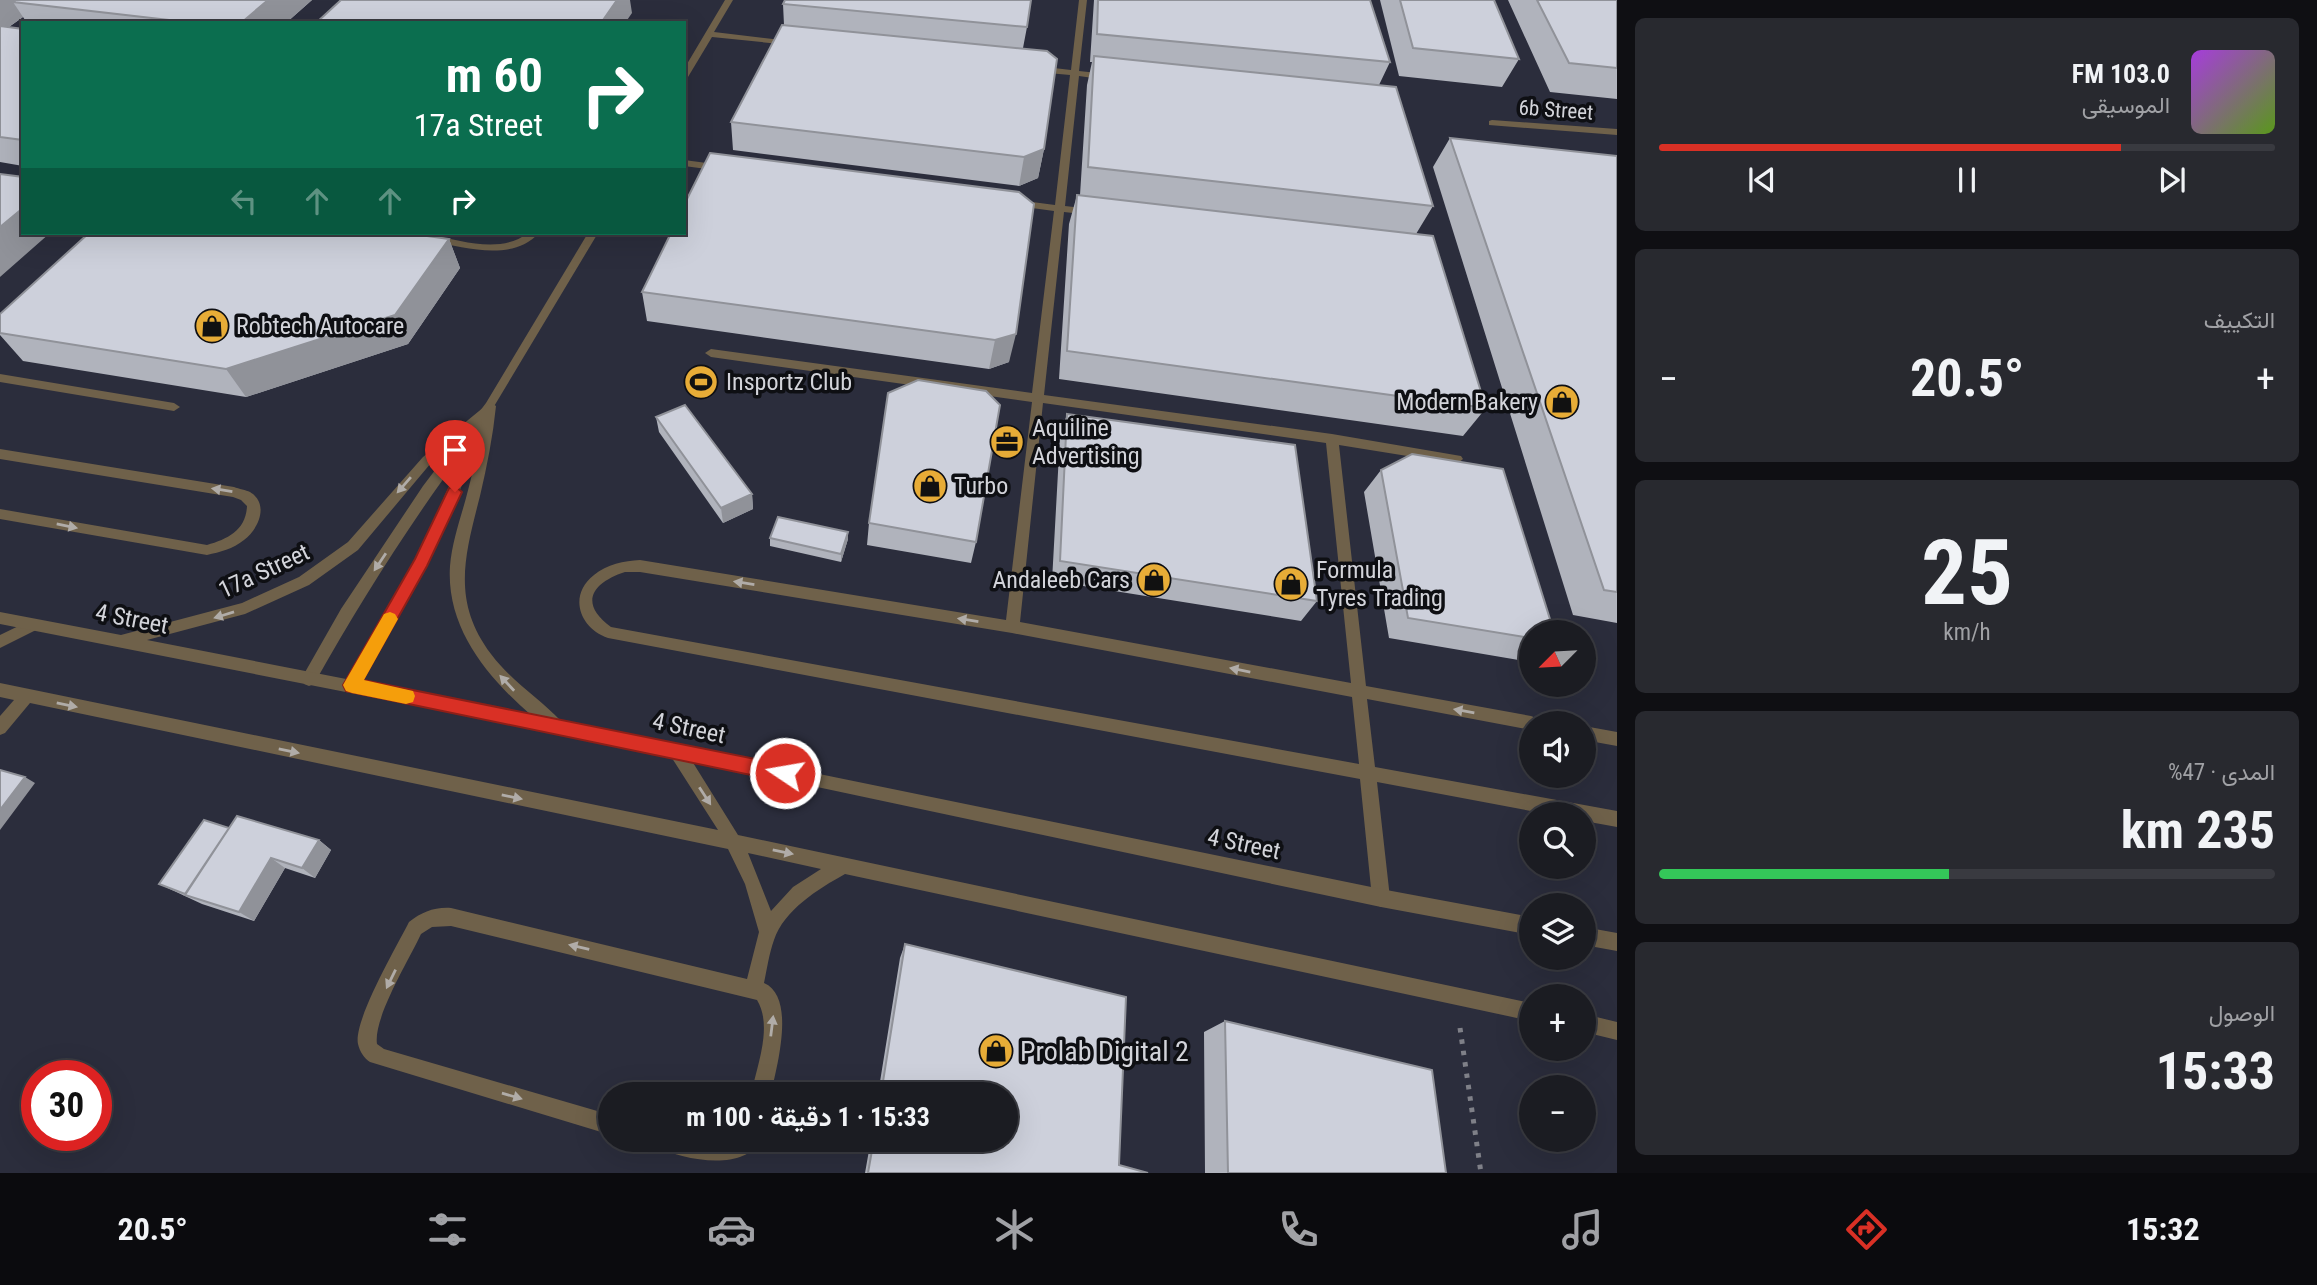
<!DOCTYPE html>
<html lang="ar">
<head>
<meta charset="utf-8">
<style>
  :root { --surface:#1b1c22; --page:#28292f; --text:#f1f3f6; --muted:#a0a1a5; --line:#393a40; --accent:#d93025 }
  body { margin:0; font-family:"Roboto Condensed",Vazirmatn,sans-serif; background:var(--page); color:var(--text); direction:rtl; height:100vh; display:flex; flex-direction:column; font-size:26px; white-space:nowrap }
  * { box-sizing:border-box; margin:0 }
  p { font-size:23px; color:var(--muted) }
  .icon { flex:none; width:38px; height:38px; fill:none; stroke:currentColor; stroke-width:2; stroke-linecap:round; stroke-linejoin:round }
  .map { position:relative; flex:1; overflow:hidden; direction:ltr }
  .sheet { display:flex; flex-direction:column; gap:18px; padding:18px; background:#0f0f13; width:700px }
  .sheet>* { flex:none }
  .hud { position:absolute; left:21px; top:21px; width:665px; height:214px; border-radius:0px; box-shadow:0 7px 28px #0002,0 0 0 2px var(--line); direction:rtl; background:#0b6e4f; color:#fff; overflow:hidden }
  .needle { width:46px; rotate:246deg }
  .fabs { position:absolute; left:1519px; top:620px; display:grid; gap:14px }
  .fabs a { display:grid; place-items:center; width:77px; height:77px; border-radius:50%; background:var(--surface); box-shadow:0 7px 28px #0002,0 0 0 2px var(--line); font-size:35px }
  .speed { position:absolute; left:21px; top:1060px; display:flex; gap:14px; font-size:35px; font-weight:700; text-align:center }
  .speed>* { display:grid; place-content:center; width:91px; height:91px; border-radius:50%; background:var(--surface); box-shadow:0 7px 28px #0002,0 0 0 2px var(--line); line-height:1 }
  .speed .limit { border:10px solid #d22; background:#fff; color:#111 }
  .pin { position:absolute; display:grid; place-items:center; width:60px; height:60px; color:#fff; margin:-72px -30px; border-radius:50% 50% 50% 0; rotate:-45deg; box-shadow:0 0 7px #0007 }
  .pin .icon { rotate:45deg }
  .me { position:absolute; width:77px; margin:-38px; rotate:282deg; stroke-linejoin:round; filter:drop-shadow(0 0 5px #0008) }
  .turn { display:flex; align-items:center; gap:24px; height:147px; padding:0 28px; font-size:32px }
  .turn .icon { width:91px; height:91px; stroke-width:2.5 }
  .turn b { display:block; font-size:49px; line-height:60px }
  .lanes { display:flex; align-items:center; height:66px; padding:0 28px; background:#0003; justify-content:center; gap:35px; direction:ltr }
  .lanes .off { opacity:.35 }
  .big { font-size:52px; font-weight:700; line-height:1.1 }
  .sheet .card { flex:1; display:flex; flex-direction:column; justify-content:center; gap:10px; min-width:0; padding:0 24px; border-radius:10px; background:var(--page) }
  .sheet .dial { align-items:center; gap:0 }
  .dial b { font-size:91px; line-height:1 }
  .song { display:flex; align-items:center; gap:21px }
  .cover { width:84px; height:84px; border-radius:10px; background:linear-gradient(135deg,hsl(280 70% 55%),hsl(90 70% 35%)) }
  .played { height:7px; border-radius:4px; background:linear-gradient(90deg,var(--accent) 75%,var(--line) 75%) }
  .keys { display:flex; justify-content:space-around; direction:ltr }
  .heat { display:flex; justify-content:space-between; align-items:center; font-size:38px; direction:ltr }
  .charge { height:10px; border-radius:5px; background:linear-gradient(90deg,#34c759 47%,var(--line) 0) }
  .trip { position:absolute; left:598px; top:1082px; width:420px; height:70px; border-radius:35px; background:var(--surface); box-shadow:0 7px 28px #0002,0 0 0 2px var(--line); font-weight:700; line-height:70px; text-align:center; direction:rtl }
  .dock { display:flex; height:112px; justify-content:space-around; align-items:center; background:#0b0b0e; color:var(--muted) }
  .dock .icon { width:49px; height:49px }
  .dock .selected { color:var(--accent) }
  .dock b { font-size:32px; color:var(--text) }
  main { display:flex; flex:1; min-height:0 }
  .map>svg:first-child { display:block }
  .built { fill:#2b2d3c; fill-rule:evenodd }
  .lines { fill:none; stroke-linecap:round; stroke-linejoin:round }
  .path { stroke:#7f8088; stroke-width:5; stroke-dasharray:4.5 7; stroke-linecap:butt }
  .lane { fill:#6f614a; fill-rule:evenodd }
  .street { fill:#6f614a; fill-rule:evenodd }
  .wall { fill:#b0b3bc }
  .shaded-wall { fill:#909299 }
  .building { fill:#cdd0db; stroke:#909299; stroke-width:2 }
  .oneway { fill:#b0aca8 }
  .route { fill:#d93025; stroke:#8d1f18; stroke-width:2 }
  .slow { fill:#f59e0b }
  .labels { text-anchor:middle; stroke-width:7; stroke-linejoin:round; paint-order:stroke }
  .far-street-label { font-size:21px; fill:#d3d4da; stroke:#0e0f13 }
  .poi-label { font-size:24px; fill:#d3d4da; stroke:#0e0f13; text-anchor:start }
  .street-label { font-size:24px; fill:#d3d4da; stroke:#0e0f13 }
  .near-poi-label { font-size:28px; fill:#d3d4da; stroke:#0e0f13; text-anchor:start }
</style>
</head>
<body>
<main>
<section class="sheet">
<div class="card">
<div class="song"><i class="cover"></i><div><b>103.0 FM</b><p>الموسيقى</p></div></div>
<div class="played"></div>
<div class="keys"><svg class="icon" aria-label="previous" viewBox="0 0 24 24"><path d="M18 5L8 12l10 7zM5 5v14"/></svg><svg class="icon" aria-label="pause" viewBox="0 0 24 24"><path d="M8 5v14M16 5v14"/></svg><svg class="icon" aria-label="next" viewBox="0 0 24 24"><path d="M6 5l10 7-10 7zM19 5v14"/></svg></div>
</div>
<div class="card"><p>التكييف</p>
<div class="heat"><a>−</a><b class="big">20.5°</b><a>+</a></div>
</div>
<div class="card dial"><b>25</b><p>km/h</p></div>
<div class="card"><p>المدى · 47%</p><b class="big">235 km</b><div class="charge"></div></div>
<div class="card"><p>الوصول</p><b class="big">15:33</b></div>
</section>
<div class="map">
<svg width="1617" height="1173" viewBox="0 0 1617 1173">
  <rect width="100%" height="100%" fill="#24252e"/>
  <path class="built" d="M0,0H1617V1173H0ZM23,23H684V233H23ZM1531,632H1584V684H1531ZM1531,723H1584V775H1531ZM1531,814H1584V866H1531ZM1531,905H1584V957H1531ZM1531,996H1584V1048H1531ZM37,1076H96V1136H37ZM1531,1087H1584V1139H1531ZM611,1094H1006V1139H611Z"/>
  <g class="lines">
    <path class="path" d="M1460,1028L1481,1173"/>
    <path class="lane" d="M725,0H733L714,32L790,41L794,43L790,45L712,37L688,77L684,80V69Z
      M1079,0H1087L1079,71L1107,74L1111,77L1107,80L1079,76L1065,206L1091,209L1096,212L1091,215L1064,212L1044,395L1332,434L1461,456L1463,459L1457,464L1339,445L1366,686L1531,716L1536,718L1539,723H1531V730L1367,699L1375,767L1617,811V827L1584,821V814H1547L1377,782L1390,898L1387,904L1381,907L1375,904L1372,898L1360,779L608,638C579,628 568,595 594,575C607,564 624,561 640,560L1006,620L1032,402L711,357L705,353L711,349L1032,393L1054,211L1017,206L1012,203L1017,200L1055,205L1070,75L1037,72L1033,69L1037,66L1071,70ZM1043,403L1326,443L1351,683L1020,622ZM625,572H640L1012,633L1352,697L1359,764L611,627C579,604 591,583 625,572Z
      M684,160L722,165L727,168L722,171L684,166Z
      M528,233H539C512,262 466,248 432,241L427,238L432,235C462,241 501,254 528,233Z
      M588,233H598L484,423L487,427L429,562L357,690L352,692L347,690L344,685L416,560L466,448C410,523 360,602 314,684L309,686L304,684L302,679L304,674L341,609L423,486L486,403Z
      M0,374L174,403L180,407L174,411L0,382Z
      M0,449L234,487C239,489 246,490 250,492C270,504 258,530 244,540C233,549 220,552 207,555L0,519V509L207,545C228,539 246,530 247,506L241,500L233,497L0,459Z
      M33,619L38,621L40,625L38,629L0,648V635Z
      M0,683L718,830L670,755L668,750L670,745L676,743L682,745L738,835L1531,1003V1021L845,874C818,889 784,910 774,940C769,954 767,969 764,983C797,997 776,1069 771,1094H751C757,1066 773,1026 757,1000L451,926L432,927L421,934C409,960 373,1018 377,1044L384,1049L611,1115V1135L370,1062C364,1058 360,1052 358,1044C353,1021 397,946 409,922C422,912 434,907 451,908L747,979L759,932L745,884L728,849L30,703L5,733L0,735V716L14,700L0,697ZM748,853L821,869L793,887L771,911Z
      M1584,726L1617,732V746L1584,740Z
      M1584,1014L1617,1022V1040L1584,1032Z
      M649,1139H689L722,1146L732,1145L739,1139H762C743,1173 685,1160 652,1146Z"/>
    <path class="street" d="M1492,120L1617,129V135L1489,125V121Z
      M490,402L496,406C493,436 487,466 480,496C465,555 451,601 491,654C511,681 539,698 561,721L1381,889L1531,917V935L1381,907L676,757L0,624V612L121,635L242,603L299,577L348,542L423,457ZM482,419C479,446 473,472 466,498C460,520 452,542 450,566C446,628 487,677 531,715L147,640L245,614L309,585L358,550L431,463Z
      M1584,927L1617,933V951L1584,945Z"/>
  </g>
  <path class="wall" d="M0,0H312L286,23H27L23,17L9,27L23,29V166L0,162Z
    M1094,0H1370L1390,62L1379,85L1433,206L1416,234L1486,408L1463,436L1059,379L1069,224L1077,195H1080L1087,85L1092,62H1090Z
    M1380,0H1494L1519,59L1502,87L1399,76Z
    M1508,0H1617V99L1550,92Z
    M783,4L1027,27L1023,48L1044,149L1038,178L1019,186L733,150L731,122L784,25Z
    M1450,138L1617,156V623L1573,615L1433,167Z
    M1019,192L1009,362L989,369L647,321L642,292Z
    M449,239L460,268L408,344L246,397L23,361L0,335V314Z
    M1067,414L1317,601L1301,621L1052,581L1060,436Z
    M656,417L752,494L753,509L723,523L659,432Z
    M1381,470L1531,632V662L1389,638L1364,492Z
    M869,523L976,542L971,563L867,545Z
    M848,532V539L841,562L770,546V538Z
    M229,828L319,840L331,850L315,878L285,868L254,921L202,904L159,884Z
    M905,944L1119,1165L1148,1173H865L871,1139H1006V1094H878L900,958Z
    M1225,1021L1446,1173H1205L1204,1032Z"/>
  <path class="shaded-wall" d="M0,0H45L13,2L23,17L0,33Z
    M268,0H312L286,23H241Z
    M617,0H630L632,13L625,23H601Z
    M1044,149L1038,178L1019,186L1024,157Z
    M23,208V233H50L0,277V227Z
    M449,239L460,268L408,344L246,397L226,369Z
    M1016,334L1009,362L989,369L995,340Z
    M752,494L753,509L723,523L721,508Z
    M848,532V539L841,562V554Z
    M25,777L35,783L0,830V810Z
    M319,840L331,850L315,878L302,868Z
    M271,858L285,868L254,921L239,912Z"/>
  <path class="building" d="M16,0H268L241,23H195L13,2Z
    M341,0H617L601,23H316Z
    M785,0H1031L1027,27L783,4Z
    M1098,0H1370L1390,62L1097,34Z
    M1400,0H1494L1519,59L1413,48Z
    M1537,0H1617V68L1569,63Z
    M782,25L1047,51L1057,59L1044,149L1024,157L731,122Z
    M0,26L23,29V140L0,137Z
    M1094,56L1396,87L1433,206L1088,167Z
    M1450,138L1617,156V592L1604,590Z
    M710,153L1019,192L1034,204L1016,334L995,340L642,292L671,233H684V205Z
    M0,174L23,177V208L0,227Z
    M1077,195L1433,236L1486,408L1067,351Z
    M89,233H405L449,239L395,315L226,369L0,333V314Z
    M918,380L986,391L1000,405L976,542L869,523L888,393Z
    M685,405L752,494L721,508L656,417Z
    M1067,414L1295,445L1317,601L1060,561Z
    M1412,454L1503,469L1554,632H1531V638L1408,618L1381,470Z
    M778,517L848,532L841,554L770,538Z
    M0,770L25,777L0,810Z
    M237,816L319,840L302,868L271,858L239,912L185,895Z
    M204,820L229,828L185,894L159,884Z
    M905,944L1126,997L1119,1165L1148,1173H868L874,1139H1006V1094H881Z
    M1225,1021L1432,1070L1446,1173H1228Z"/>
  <defs><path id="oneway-solid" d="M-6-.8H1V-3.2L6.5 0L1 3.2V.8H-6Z" transform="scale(1.75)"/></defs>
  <g class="oneway">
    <use href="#oneway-solid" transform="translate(404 485) rotate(131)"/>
    <use href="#oneway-solid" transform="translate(222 490) rotate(-171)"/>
    <use href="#oneway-solid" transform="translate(67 526) rotate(11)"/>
    <use href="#oneway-solid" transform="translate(380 562) rotate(124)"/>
    <use href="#oneway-solid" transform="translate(744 583) rotate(-171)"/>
    <use href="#oneway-solid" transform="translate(224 615) rotate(163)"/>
    <use href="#oneway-solid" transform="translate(968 620) rotate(-171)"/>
    <use href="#oneway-solid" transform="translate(1240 670) rotate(-169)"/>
    <use href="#oneway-solid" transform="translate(507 683) rotate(-133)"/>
    <use href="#oneway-solid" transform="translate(67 705) rotate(12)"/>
    <use href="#oneway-solid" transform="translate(1464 711) rotate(-170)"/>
    <use href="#oneway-solid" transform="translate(289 751) rotate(12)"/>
    <use href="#oneway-solid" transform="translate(705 796) rotate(57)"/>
    <use href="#oneway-solid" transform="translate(512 797) rotate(12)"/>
    <use href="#oneway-solid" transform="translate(783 852) rotate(12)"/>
    <use href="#oneway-solid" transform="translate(579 947) rotate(-167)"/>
    <use href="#oneway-solid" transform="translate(391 979) rotate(116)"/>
    <use href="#oneway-solid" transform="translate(772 1026) rotate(-83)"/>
    <use href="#oneway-solid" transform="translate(512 1096) rotate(16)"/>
  </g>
  <path class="route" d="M455,486L462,492L427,566L363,680L785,765L791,767L794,773L791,779L785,782L346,691L343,685L346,680L415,559L449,488Z"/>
  <path class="slow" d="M390,612L395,614L398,619L364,680L413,691L415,696L413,702L406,704L352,693L346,691L343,685L384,614Z"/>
  <defs>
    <g id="shop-disc" transform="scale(1.75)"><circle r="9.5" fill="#e7ac37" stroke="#0e0f13"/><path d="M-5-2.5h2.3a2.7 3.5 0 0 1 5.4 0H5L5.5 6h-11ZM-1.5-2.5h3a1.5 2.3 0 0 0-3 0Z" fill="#111"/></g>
    <g id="stadium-disc" transform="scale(1.75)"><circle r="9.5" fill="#e7ac37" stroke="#0e0f13"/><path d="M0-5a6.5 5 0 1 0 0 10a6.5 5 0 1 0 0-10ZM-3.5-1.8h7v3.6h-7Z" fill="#111"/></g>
    <g id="office-disc" transform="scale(1.75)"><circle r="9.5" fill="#e7ac37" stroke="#0e0f13"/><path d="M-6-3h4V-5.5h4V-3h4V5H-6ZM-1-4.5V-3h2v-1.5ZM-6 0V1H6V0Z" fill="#111"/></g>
  </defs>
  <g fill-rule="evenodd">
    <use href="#shop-disc" x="212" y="326"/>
    <use href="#stadium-disc" x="701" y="382"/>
    <use href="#shop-disc" x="1562" y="402"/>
    <use href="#office-disc" x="1007" y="442"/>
    <use href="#shop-disc" x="930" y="486"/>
    <use href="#shop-disc" x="1154" y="580"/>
    <use href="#shop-disc" x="1291" y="584"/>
    <use href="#shop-disc" x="996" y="1051"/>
  </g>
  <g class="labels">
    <g class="far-street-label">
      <text transform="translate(1556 110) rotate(4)" y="7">6b Street</text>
    </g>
    <g class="poi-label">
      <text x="236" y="334">Robtech Autocare</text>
      <text x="726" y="390">Insportz Club</text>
      <text x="1538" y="410" text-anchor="end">Modern Bakery</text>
      <text x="1032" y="436">Aquiline<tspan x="1032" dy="28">Advertising</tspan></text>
      <text x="954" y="494">Turbo</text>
      <text x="1316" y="578">Formula<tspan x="1316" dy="28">Tyres Trading</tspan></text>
      <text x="1130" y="588" text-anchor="end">Andaleeb Cars</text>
    </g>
    <g class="street-label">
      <text transform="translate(264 571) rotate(-25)" y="8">17a Street</text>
      <text transform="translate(132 619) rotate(11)" y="8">4 Street</text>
      <text transform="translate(689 728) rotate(12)" y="8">4 Street</text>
      <text transform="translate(1244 844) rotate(12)" y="8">4 Street</text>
    </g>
    <g class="near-poi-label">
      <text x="1020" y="1061">Prolab Digital 2</text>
    </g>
  </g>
</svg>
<div class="fabs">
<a><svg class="needle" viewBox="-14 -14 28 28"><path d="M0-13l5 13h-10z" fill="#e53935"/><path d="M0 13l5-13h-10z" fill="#a0a1a5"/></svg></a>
<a><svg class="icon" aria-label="sound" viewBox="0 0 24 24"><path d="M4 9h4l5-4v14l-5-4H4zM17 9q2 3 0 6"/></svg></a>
<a><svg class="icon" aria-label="search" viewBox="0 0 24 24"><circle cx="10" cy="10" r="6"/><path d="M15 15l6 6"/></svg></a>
<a><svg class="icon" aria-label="layers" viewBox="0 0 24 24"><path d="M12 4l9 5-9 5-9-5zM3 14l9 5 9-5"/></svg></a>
<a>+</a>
<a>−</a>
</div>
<div class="speed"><div class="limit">30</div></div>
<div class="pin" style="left:455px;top:492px;background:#d93025"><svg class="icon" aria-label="arrive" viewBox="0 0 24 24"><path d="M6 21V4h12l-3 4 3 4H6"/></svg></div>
<svg class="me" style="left:785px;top:773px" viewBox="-20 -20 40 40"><circle r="17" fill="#d93025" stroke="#fff" stroke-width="3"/><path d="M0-11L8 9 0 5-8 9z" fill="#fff"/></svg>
<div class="trip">15:33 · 1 دقيقة · 100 m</div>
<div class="hud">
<div class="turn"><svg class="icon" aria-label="right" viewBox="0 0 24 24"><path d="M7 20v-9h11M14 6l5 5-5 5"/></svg><div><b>60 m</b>17a Street</div></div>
<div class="lanes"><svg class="icon off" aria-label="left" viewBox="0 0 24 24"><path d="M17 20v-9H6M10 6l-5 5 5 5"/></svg><svg class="icon off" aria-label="ahead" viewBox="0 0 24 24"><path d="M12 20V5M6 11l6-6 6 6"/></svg><svg class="icon off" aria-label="ahead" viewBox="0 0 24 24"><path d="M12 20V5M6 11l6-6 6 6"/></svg><svg class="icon" aria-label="right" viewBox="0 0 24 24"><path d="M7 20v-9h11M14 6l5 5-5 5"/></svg></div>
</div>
</div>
</main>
<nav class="dock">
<b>15:32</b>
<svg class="icon selected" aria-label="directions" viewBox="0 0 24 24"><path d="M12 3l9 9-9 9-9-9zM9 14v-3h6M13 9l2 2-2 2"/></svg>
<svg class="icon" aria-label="music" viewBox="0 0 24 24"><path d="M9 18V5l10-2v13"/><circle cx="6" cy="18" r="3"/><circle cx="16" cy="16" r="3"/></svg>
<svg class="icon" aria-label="phone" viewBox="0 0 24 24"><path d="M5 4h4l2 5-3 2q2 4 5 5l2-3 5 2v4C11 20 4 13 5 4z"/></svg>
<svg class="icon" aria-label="climate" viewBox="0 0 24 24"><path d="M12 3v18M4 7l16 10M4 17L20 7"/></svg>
<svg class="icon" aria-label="car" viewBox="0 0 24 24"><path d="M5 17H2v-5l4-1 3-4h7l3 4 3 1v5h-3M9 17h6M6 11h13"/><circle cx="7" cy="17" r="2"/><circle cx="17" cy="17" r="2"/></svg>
<svg class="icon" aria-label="filters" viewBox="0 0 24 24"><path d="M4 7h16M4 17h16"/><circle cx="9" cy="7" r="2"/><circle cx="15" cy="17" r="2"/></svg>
<b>20.5°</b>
</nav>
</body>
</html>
